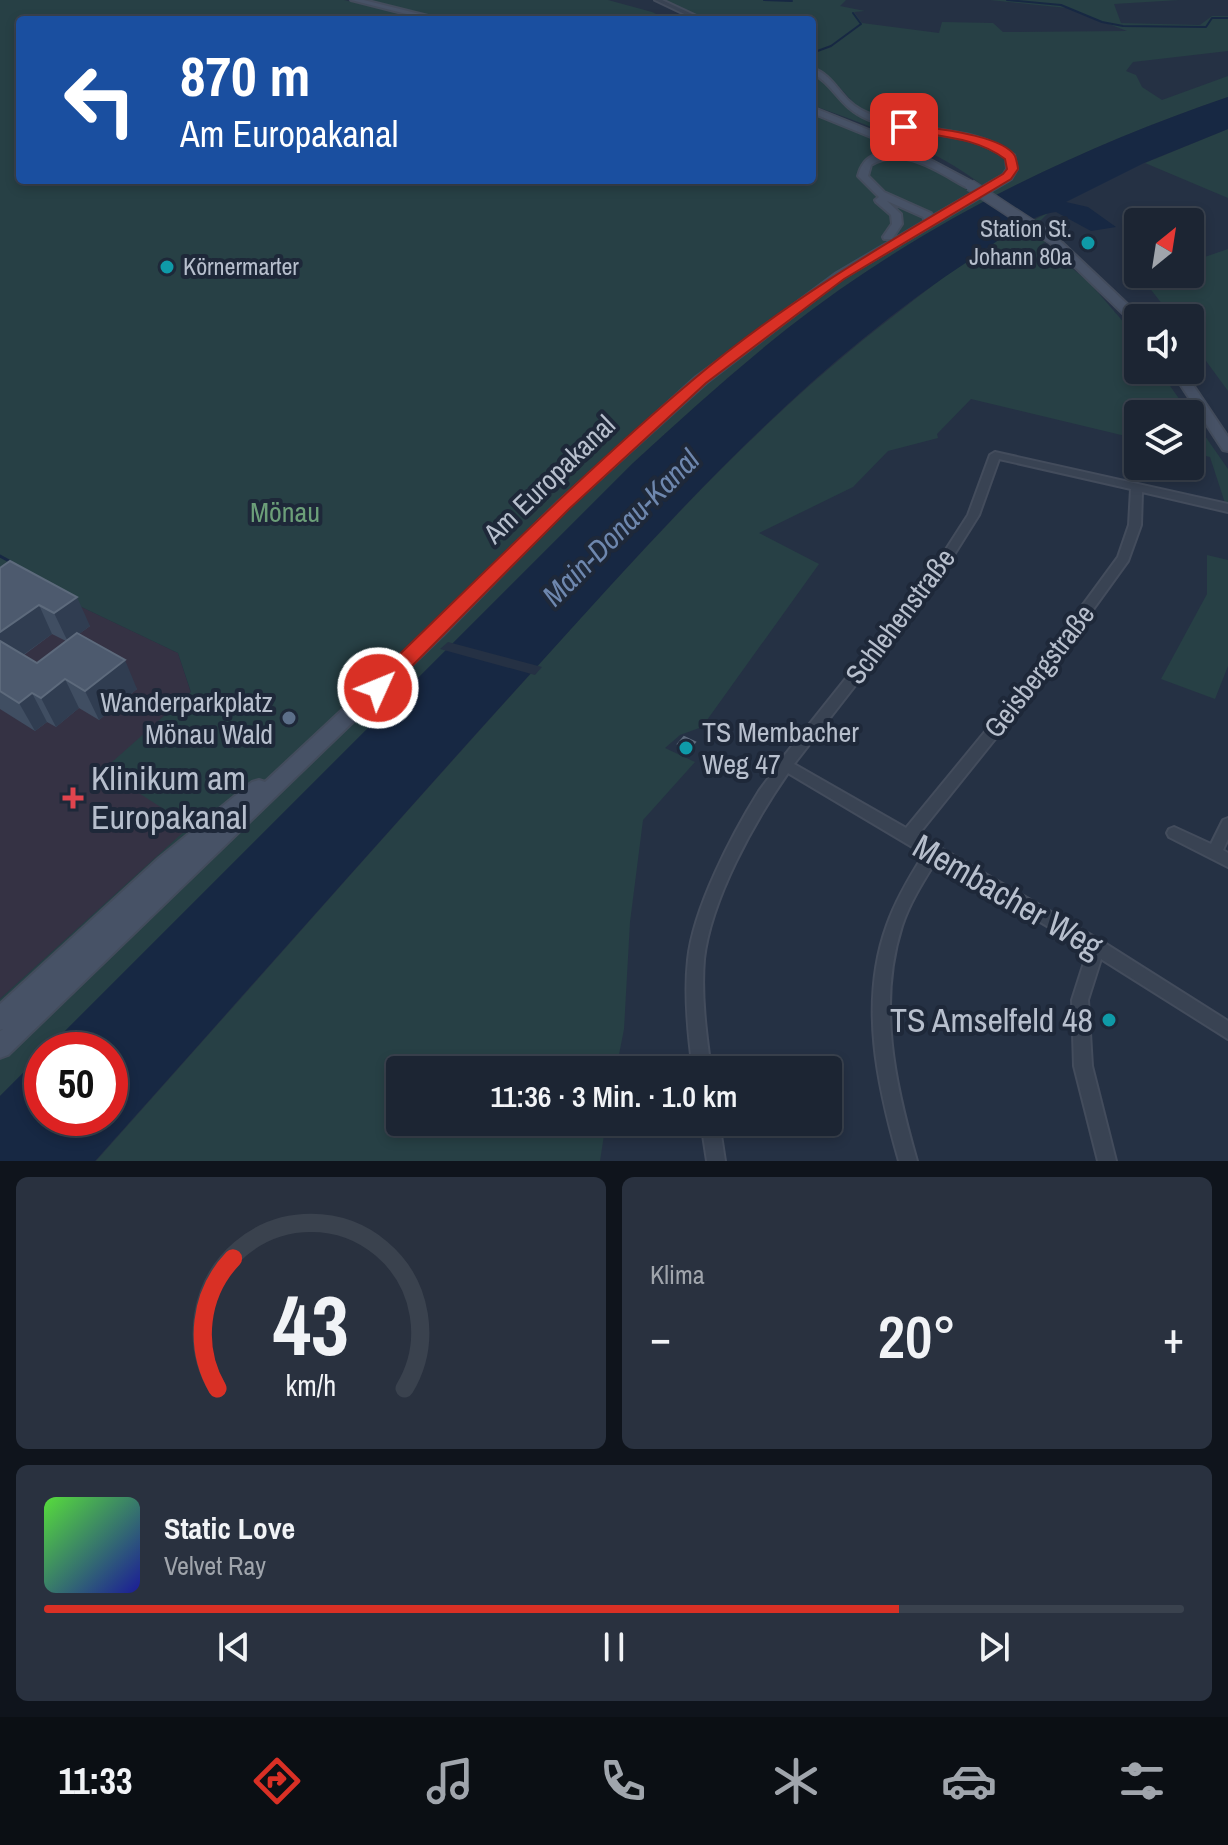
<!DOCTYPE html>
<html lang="de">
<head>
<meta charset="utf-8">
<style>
  :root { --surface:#1c2533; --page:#29313f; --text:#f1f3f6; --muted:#a0a5ac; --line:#3a424e; --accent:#d93025 }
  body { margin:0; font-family:"Archivo Narrow",sans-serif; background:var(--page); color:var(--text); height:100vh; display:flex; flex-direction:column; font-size:30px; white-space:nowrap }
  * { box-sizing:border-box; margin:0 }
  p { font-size:26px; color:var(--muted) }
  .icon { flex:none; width:44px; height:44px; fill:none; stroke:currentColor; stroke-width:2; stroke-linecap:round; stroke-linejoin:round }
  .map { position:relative; height:1161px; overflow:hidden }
  .side { display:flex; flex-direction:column; gap:16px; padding:16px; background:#0f141c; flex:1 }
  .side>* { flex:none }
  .top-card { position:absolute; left:16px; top:16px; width:800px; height:168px; border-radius:8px; box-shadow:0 4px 12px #0003,0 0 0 2px var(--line); background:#1a4fa0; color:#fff; overflow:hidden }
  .needle { width:52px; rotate:30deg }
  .controls { position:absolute; left:1124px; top:208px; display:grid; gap:16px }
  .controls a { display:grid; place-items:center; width:80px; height:80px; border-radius:8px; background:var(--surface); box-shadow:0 4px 12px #0003,0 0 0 2px var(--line); font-size:40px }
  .speed { position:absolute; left:24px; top:1032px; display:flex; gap:16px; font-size:40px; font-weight:700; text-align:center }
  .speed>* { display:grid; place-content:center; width:104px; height:104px; border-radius:50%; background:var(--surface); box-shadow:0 4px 12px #0003,0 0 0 2px var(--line); line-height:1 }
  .speed .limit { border:12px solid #d22; background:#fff; color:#111 }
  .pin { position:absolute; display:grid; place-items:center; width:68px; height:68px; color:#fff; margin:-34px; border-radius:16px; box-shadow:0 4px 12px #0006 }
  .me { position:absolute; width:88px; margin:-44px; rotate:46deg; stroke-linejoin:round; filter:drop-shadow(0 0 6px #0008) }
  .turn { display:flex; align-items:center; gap:28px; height:168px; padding:0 32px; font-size:36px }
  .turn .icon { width:104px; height:104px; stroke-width:2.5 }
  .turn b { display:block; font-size:56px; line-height:68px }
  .big { font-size:60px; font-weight:600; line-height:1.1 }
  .side .card { flex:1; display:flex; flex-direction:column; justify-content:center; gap:12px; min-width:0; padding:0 28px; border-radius:12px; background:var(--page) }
  .side .dial { align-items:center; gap:0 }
  .dial svg { height:208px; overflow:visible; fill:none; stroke:var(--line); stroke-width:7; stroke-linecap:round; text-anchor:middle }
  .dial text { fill:var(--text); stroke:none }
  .song { display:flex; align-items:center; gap:24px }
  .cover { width:96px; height:96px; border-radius:12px; background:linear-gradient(135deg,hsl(110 70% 55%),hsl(240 70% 35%)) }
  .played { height:8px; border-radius:4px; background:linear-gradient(90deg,var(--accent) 75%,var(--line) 75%) }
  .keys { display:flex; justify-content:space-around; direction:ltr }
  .heat { display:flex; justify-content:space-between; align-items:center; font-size:44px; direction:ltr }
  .side .tiles { flex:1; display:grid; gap:16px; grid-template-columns:1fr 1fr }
  .card:last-child { grid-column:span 2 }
  .trip { position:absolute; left:386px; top:1056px; width:456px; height:80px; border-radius:8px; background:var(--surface); box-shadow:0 4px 12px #0003,0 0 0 2px var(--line); font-weight:600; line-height:80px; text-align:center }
  .tab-bar { display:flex; height:128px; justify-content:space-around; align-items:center; background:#0b0f14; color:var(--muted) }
  .tab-bar .icon { width:56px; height:56px }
  .tab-bar .active { color:var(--accent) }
  .tab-bar b { font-size:36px; color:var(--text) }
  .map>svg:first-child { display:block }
  .medical { fill:#353244 }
  .green { fill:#274045 }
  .water { fill:#172843 }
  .pier { fill:#253144 }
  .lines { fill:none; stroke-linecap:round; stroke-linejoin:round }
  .stream-far1 { stroke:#172843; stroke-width:2 }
  .stream { stroke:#172843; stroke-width:3 }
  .minor-casing { stroke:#434c5c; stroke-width:4 }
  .secondary-casing { stroke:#434c5c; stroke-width:4 }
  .minor { fill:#394353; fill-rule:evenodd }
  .secondary { fill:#475266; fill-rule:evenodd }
  .secondary-bridge-casing { stroke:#434c5c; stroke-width:13; stroke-linecap:butt }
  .secondary-bridge { stroke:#475266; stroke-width:10 }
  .wall { fill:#404e62; fill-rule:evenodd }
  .shaded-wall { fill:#303d51 }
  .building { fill:#4d5a6e; stroke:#5d6a7c; stroke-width:2 }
  .route { fill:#d93025; stroke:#8d1f18; stroke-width:2 }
  .culture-dot { fill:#0f9aa8; stroke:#1e2839; stroke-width:3 }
  .service-dot { fill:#5c6f8a; stroke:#1e2839; stroke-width:3 }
  .health-dot { fill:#e0444e; stroke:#1e2839; stroke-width:3 }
  .labels { text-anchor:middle; stroke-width:8; stroke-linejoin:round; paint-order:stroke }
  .far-poi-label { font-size:24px; fill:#b7bfcd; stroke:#1e2839; text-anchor:end }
  .street-label { font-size:28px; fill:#b7bfcd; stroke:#1e2839 }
  .park-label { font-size:28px; fill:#6c9f79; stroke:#1e2839 }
  .poi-label { font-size:28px; fill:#b7bfcd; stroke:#1e2839; text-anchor:end }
  .water-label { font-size:30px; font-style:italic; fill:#6e87ae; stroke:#1e2839 }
  .near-poi-label { font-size:34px; fill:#b7bfcd; stroke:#1e2839; text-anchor:start }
  .near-street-label { font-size:34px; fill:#b7bfcd; stroke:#1e2839 }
</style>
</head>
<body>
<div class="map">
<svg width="1228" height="1161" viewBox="0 0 1228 1161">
  <rect width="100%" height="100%" fill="#253144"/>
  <path class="medical" d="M0,568L178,653L191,693V826L0,999Z"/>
  <path class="green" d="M0,0H344L428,20H20V180H812V114L882,141L970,191L983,186C936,148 869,126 812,105V72C832,80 839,103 858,114L863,111C845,97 835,76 812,68V20H699L657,0H846L840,6L865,11L854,12L862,23L939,33L942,22L993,23L1003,32L1127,31L1067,8L990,0H1179L1114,4L1121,23L1200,25L1212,16H1228V51L1133,62L1126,71L1136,75L1142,87L1162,100L1228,76V97C1070,151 920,225 788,328C734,371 683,417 632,464L46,1050H42V1054L0,1096V999L190,826L103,770L191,692L178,653L0,568Z
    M365,0H608L652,12L669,20H451Z
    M1228,129V198L1145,163Z
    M1048,213L1039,222L1057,236L1042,244L1089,282L1132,332L1138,341V370H1159L1228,469V503H1225L1210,457L1190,452V414H1138V439L971,399L937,434L938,438L888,451L853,487L759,533L819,564L702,727L680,735L665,748L695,762L643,820L630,922L624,1029L616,1070H400V1122H606L600,1161H96C245,994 393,826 543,660C654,537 764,415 896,314C943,277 994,238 1048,213Z
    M1228,249V391L1190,339V318H1173L1145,282L1154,274H1190V262Z
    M1207,555L1228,560V666L1215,699L1161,679L1207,594Z"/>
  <path class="water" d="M1228,97V129L1144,163L1066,202L1088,207L1116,227L1091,231L1056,212C1027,215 998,242 973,258C802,369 668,522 532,672C385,834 241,998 95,1161H0V1096L42,1054V1118H110V1050H46L632,464C683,417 734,371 788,328C920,225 1070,151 1228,97Z"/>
  <path class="pier" d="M448,642L542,667L535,675L440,649Z"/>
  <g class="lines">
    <path class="stream-far1" d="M764,0L792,1
      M1007,0L1061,5L1102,22L1123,26L1206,27L1212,18H1228
      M812,53L831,46L861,24L853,13"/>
    <path class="stream" d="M0,556L11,562"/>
    <g class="minor-casing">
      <path id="minor" d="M655,0H662L705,20H697Z
        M995,452L1228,504V512L1142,492L1141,525L1128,561L1040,683L918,835L1103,942L1228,1021V1039L1101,959L1088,1000L1092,1066L1116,1161H1098L1074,1066L1072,1000L1088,950L936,861C923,882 910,902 902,926C877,1004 895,1085 917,1161H899C877,1085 859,1002 887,925C896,899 910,876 924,854L788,773C754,822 711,899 704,959C701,996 706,1033 711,1070H693C688,1034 684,996 688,960C693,909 732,834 759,791C766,781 774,772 780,761L934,568L968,515L990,455ZM999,459L1131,489L1129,525L1118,557L1030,677L906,828L794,764L942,574L979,515Z
        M1228,818V839L1223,850L1228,853V867L1169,837L1167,833L1169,829L1174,827L1211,844L1223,820Z
        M701,1122H719L725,1161H707Z"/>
    </g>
    <g class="secondary-casing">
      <path id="secondary" d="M351,0H364L444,20H430Z
        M812,68C830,74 836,88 849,101C856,108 866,113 876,116C922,134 973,124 1014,155L1017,169L1011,179L843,278L706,383L568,508L443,635L8,1055L0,1058V1031L3,1029L0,1030V1004L159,858L252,782L259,780L265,782L431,627L558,502L696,377L835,274L925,221L923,217L887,201L901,214L902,224L892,239H884L883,237L892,224L891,215L876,202L875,200L879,197L858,176C864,152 882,151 904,154L883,142L812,113V107L889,138L974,183V187H966C938,172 903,145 871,165L868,176L884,192L931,213L933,216L1003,175L1007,169L1006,158C966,128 914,138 869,120C838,107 836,86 812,73Z
        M1047,236H1055L1142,318H1138V325L1134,324L1047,240Z
        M1171,370H1183L1228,437V451L1223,450Z"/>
    </g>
    <use href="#minor" class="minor"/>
    <use href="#secondary" class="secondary"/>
    <g class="secondary-bridge-casing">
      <path id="secondary-bridge" d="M970,185L1051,238"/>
    </g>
    <use href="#secondary-bridge" class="secondary-bridge"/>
  </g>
  <path class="wall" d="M0,568L90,626L79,634L137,689L99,720L79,708L56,727L47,722L35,731L0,709ZM52,634L66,641L37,663L24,655Z
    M695,742L694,747L689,754L678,748V744Z"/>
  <path class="shaded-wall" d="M77,597L90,626L68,642L54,613Z
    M39,605L52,634L9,665L0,649V632Z
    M125,660L137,689L99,720L85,691Z
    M65,679L79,708L56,727L41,698Z
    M32,693L47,722L35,731L19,703Z"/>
  <path class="building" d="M10,561L77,597L54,613L39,605L0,632V568Z
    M77,633L125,660L85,691L65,679L41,698L32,693L19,703L0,691V641L37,663Z
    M684,737L695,742L689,749L678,744Z"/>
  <path class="route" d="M904,124C929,128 1002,134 1015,156C1016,158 1018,167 1018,169L1011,179L844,279L706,383L569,509L385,693H371L368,688L371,682C477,580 581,474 694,379C789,298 897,237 1003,174L1007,169L1005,159C975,136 936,137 901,129V125Z"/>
  <g class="culture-dot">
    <circle cx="1088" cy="243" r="8"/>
    <circle cx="167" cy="267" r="8"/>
    <circle cx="686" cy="748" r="8"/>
    <circle cx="1109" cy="1020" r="8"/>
  </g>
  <circle class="service-dot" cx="289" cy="718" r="8"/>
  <path class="health-dot" d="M69 786h8v8h8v8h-8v8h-8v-8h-8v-8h8z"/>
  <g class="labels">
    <g class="far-poi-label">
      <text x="1072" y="237">Station St.<tspan x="1072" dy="28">Johann 80a</tspan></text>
      <text x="183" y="275" text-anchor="start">Körnermarter</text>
    </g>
    <g class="street-label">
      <text transform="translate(549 479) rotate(-44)" y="10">Am Europakanal</text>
      <text transform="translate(900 616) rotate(-53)" y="10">Schlehenstraße</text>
      <text transform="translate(1039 671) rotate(-52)" y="10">Geisbergstraße</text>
    </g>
    <g class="park-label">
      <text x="285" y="522">Mönau</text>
    </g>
    <g class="poi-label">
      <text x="273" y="712">Wanderparkplatz<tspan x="273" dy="32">Mönau Wald</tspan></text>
      <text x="702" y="742" text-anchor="start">TS Membacher<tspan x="702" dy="32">Weg 47</tspan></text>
    </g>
    <g class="water-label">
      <text transform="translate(621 528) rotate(-45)" y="10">Main-Donau-Kanal</text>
    </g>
    <g class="near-poi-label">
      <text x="91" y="790">Klinikum am<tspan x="91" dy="39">Europakanal</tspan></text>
      <text x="1093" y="1032" text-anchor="end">TS Amselfeld 48</text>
    </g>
    <g class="near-street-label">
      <text transform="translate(1008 896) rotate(30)" y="12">Membacher Weg</text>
    </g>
  </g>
</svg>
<div class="controls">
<a><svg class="needle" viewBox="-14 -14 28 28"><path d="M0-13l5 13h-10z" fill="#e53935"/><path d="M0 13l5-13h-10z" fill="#a0a5ac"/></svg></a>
<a><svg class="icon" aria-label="sound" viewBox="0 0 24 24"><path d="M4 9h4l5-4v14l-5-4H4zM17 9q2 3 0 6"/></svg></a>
<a><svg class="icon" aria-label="layers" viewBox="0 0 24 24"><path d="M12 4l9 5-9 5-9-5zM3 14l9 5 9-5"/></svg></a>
</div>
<div class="speed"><div class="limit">50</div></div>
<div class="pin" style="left:904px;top:127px;background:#d93025"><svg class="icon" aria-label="arrive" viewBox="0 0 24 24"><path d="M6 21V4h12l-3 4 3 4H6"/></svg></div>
<svg class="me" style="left:378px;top:688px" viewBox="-20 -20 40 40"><circle r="17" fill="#d93025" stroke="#fff" stroke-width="3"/><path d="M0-11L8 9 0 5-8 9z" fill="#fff"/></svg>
<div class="trip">11:36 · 3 Min. · 1.0 km</div>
<div class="top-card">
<div class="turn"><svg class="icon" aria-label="left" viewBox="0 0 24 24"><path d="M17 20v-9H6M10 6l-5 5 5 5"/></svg><div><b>870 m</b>Am Europakanal</div></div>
</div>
</div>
<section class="side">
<div class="tiles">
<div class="card dial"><svg viewBox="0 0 100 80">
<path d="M14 69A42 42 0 1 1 86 69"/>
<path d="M14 69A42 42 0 0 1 20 19" stroke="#d93025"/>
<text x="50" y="56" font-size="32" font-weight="700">43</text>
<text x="50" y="72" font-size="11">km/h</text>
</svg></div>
<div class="card"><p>Klima</p>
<div class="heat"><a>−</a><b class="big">20°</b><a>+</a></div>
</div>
<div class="card">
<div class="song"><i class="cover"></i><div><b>Static Love</b><p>Velvet Ray</p></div></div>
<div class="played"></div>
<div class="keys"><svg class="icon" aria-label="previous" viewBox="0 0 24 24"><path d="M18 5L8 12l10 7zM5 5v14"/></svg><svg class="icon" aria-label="pause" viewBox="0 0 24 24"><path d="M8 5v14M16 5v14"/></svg><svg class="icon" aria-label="next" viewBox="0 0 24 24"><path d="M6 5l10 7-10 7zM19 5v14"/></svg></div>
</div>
</div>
</section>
<nav class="tab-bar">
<b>11:33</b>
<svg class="icon active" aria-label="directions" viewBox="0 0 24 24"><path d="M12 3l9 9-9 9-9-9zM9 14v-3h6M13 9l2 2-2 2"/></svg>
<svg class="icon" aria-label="music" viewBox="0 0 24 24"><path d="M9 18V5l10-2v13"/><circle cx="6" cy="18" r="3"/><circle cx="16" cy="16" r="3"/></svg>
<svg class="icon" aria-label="phone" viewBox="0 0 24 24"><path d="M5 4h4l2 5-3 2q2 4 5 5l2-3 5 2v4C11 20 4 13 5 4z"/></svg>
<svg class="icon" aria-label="climate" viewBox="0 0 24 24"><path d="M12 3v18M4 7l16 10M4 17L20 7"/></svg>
<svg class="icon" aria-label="car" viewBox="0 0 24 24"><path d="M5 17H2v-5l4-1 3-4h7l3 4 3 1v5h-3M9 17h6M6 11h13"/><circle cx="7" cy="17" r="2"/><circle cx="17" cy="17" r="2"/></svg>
<svg class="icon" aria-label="filters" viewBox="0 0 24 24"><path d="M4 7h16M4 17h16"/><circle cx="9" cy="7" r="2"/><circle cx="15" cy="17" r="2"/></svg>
</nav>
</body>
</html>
